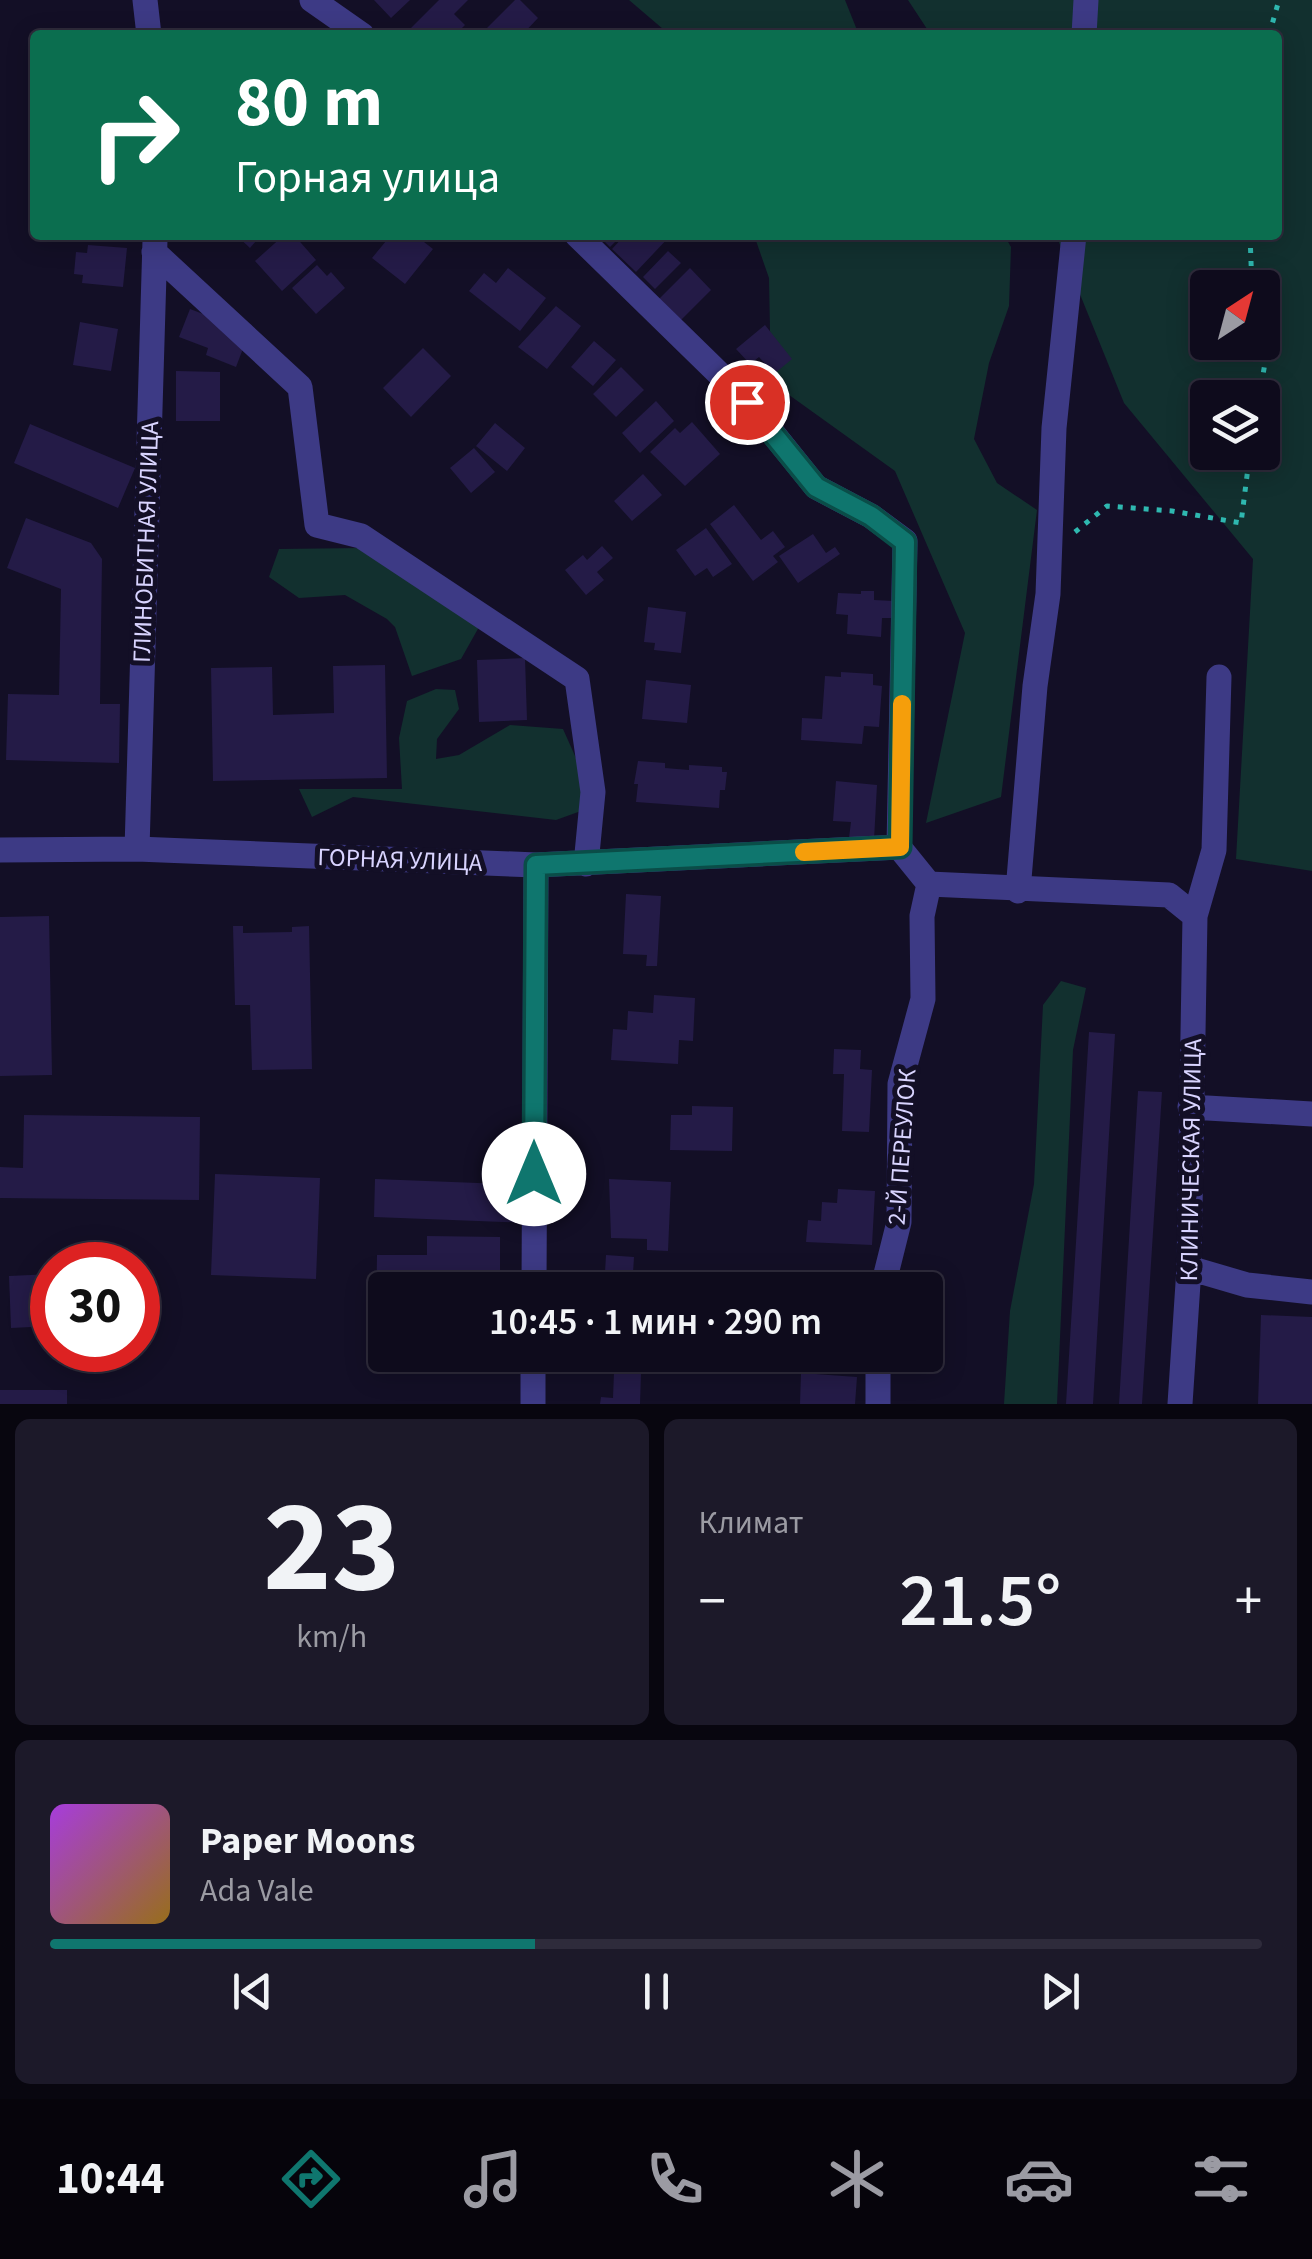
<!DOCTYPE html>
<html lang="ru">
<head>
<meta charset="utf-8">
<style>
  :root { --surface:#0e0b1c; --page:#1c1929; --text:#f1f3f6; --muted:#9b9ba3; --line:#2e2b3b; --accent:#0f766e }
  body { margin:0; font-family:"Source Sans 3",sans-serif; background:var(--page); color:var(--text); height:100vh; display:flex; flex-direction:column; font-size:38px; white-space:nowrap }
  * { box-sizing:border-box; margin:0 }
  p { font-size:32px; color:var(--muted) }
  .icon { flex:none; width:55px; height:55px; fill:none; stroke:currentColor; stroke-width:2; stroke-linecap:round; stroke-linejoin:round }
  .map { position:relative; height:1404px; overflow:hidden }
  .drawer { display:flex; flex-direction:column; gap:15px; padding:15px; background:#08060f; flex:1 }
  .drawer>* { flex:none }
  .hud { position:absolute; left:30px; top:30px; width:1252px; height:210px; border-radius:10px; box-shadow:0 5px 25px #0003,0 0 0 2px var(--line); background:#0b6e4f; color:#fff; overflow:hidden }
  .needle { width:65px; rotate:36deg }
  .buttons { position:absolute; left:1190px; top:270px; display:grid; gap:20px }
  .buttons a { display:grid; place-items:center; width:90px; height:90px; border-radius:10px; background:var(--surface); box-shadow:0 5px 25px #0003,0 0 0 2px var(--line); font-size:50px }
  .speed { position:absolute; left:30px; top:1242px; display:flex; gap:20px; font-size:50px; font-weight:700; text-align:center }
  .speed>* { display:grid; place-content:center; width:130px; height:130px; border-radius:50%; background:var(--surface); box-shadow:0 5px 25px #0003,0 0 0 2px var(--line); line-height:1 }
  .speed .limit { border:15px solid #d22; background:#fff; color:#111 }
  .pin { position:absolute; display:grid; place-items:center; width:85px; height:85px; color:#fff; margin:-42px; border:5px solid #fff; border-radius:50%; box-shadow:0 2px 10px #0007 }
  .me { position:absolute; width:110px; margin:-55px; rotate:0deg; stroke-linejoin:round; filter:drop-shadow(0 0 8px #0008) }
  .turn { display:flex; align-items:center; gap:35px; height:210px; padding:0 40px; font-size:45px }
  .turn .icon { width:130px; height:130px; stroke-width:2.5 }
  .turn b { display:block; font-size:70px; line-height:85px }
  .big { font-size:75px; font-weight:600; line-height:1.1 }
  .drawer .card { flex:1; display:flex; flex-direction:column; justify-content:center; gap:15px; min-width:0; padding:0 35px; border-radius:15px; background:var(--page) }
  .drawer .dial { align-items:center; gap:0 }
  .dial b { font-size:130px; line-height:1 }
  .song { display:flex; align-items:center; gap:30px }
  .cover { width:120px; height:120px; border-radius:15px; background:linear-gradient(135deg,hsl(280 70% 55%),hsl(40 70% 35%)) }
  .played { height:10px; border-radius:5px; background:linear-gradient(90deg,var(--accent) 40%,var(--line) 40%) }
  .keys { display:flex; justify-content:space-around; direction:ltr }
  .heat { display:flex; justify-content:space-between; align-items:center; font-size:55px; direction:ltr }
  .drawer .tiles { flex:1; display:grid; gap:15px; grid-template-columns:1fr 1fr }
  .card:last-child { grid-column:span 2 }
  .trip { position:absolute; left:368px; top:1272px; width:575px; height:100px; border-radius:10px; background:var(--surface); box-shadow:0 5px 25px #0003,0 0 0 2px var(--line); font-weight:600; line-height:100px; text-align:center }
  .menu { display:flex; height:160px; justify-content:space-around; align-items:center; background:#06040b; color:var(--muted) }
  .menu .icon { width:70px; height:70px }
  .menu .selected { color:var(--accent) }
  .menu b { font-size:45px; color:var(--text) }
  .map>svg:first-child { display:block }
  .green { fill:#12302f; fill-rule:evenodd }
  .building { fill:#241b47 }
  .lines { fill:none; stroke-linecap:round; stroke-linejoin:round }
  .path { stroke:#2fb8b0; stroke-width:5; stroke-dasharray:5 8; stroke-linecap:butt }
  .minor { stroke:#3d3a85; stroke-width:25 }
  .route-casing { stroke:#0a4d48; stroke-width:25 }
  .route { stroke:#0f766e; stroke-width:18 }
  .slow { stroke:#f59e0b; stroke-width:18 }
  .labels { text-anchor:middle; stroke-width:10; stroke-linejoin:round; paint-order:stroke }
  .street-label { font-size:25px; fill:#d9d4ff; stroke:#130f26 }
</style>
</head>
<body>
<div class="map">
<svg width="1312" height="1404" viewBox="0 0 1312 1404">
  <rect width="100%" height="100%" fill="#130f26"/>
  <path class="green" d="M629,0H845L859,35H670Z
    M908,0H1312V871L1236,859L1253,559L1124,403L1056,235H1278V35H931ZM1208,288H1262V342H1208ZM1208,398H1262V452H1208Z
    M754,235H1004L1011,247L1009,306L989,363L974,439L997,483L1037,510L1001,797L926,823L965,633L895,471L771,382L769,278Z
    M362,548L419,589L466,600L479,627L461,659L412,676L395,627L387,619L345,595L299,598L269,577L279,549Z
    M436,689L455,690L459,709L437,739L436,759L459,755L510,725L563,729L584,776L592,807L556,820L353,797L312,817L299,789H402L399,738L407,701Z
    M1061,981L1086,988L1073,1050L1057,1404H1004L1010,1311L1034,1184L1043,1005Z"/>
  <path class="building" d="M374,0H410L391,18Z
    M439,0H468L454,14L465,25L455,35H409L407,32Z
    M515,0H520L538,18L522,35H480Z
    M236,235H261L250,248Z
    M284,235H294L316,260L282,291L255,261Z
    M391,235H415L433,249L405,284L372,258Z
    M598,235H622L610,247Z
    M625,235H671L636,272L612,249Z
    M88,245L127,248L123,287L82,283L83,275L74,274L76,252L87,253Z
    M668,251L681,263L655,289L643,277Z
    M317,265L327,276L331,272L345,288L316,314L292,288Z
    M508,268L546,298L520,331L469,291L484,273L496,283Z
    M690,268L711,290L680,321L659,299Z
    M556,306L581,326L547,369L518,347Z
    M190,309L219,320L222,313L252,325L236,367L206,355L208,348L179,337Z
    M80,322L118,329L111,371L73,365Z
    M765,325L792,359L774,374L759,357L750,364L736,349Z
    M594,341L616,360L593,386L571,367Z
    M423,348L451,376L411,417L383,388Z
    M621,367L644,390L616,417L593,394Z
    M176,371L220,372V421H176Z
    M656,401L674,421L640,453L622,433Z
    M692,422L720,454L685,486L650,452L675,428L680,433Z
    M495,423L525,448L507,471L476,446Z
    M30,424L135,468L118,508L14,463Z
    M474,448L495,472L471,493L450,468Z
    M643,474L662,495L632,521L614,501Z
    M734,505L761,540L773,531L785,547L773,556L778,562L753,581L710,524Z
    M26,518L91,543L102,559L100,704H120L119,763L6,760L8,694L59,695L61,589L7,568Z
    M706,528L732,564L713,577L707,568L695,576L676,550Z
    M813,534L826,553L835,547L840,554L798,583L779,556Z
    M602,546L613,558L597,572L604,580L586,595L565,570L583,555L587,560Z
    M861,591H874V600L893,601L892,618H882L881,637L847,634L848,615L836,614L838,593L861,594Z
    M648,607L686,612L681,653L654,650L655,643L644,642Z
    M525,658L527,720L479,722L477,660Z
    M385,665L387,778L213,781L211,668L272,667L273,715L334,713L333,666Z
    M841,672L873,674V685L882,686L879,727L864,726L862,744L801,740L802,718L822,719L825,676L841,677Z
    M646,680L691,685L687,723L642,719Z
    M638,761L665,763V768L689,770V765L722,767V772H727L725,790H720L719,808L636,802L638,784H634Z
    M836,781L877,785L874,840L849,838L851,822L833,821Z
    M626,894L661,896L657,966H646L647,955L623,954Z
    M49,916L52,1075L0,1076V917Z
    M233,926H243V933L292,932V927L309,926L312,1069L252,1070L250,1005H235Z
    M654,995L695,998L693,1041L679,1040L678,1064L611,1060L613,1029L627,1030L628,1011L653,1013Z
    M1089,1032L1115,1034L1093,1404H1066Z
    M834,1049L861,1050L860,1069L872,1070L869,1132L842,1131L844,1074H833Z
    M1138,1091L1162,1092L1142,1404H1119Z
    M692,1106L733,1107L732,1151L670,1150L671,1115H692Z
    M24,1115L200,1117L199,1200L0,1198V1167L23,1168Z
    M215,1174L320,1178L316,1279L211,1275Z
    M375,1179L532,1185L531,1223L374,1217Z
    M609,1179L671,1182L668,1251L647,1250V1239L611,1238Z
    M838,1189L875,1191L872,1245L806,1242L808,1220L821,1221L822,1202L837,1203Z
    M427,1236L500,1237V1290H385V1324H376L377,1255H427Z
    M606,1255L634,1257L632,1290H604Z
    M52,1274V1326L11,1328L9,1276Z
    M1261,1315L1312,1317V1404H1258Z
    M614,1372L641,1373L640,1404H600L601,1397L613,1398Z
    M801,1373L857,1377L855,1404H800Z
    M0,1390H67V1404H0Z"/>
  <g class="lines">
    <path class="path" d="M1269,35L1279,0
      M1250,235L1252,288
      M1259,398L1265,363L1261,342
      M1075,532L1107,506L1172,511L1241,523L1250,452"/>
    <path class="minor" d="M145,0L149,35
      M312,0L362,35
      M1084,35L1086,0
      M577,235L747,401L816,487L871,516L905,541L899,847
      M154,252L300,387L317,525L361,536L577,679L593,792L586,864
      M899,847L929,884L1169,895L1195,916
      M137,849L155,240
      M0,850L137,849L536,865L899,847
      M1018,891L1035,686L1048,594L1054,428L1074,235
      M1190,1107L1312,1114
      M1189,1268L1247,1285L1312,1292
      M534,1290L536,865
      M882,1290L899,1222L900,1084L923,999L922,916L929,884
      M878,1355V1404
      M533,1404V1355
      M1180,1404L1189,1268L1195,916L1214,850L1219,677"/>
  </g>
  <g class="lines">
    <g class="route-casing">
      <path id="route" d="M534,1174L536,865L900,847L905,542L871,516L816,487L747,402"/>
    </g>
    <use href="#route" class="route"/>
    <path class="slow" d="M804,852L900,847L902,704"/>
  </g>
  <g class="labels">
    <g class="street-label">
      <text transform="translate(145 542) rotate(-88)" y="9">ГЛИНОБИТНАЯ УЛИЦА</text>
      <text transform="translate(400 859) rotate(2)" y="9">ГОРНАЯ УЛИЦА</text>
      <text transform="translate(901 1147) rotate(-86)" y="9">2-Й ПЕРЕУЛОК</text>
      <text transform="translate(1190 1160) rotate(-89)" y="9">КЛИНИЧЕСКАЯ УЛИЦА</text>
    </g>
  </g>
</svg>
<div class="buttons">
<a><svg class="needle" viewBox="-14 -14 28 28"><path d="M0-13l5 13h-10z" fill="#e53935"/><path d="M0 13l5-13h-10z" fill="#9b9ba3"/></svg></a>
<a><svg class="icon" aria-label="layers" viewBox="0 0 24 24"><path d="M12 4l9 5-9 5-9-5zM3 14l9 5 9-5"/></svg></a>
</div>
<div class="speed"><div class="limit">30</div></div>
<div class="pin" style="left:747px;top:402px;background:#d93025"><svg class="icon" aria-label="arrive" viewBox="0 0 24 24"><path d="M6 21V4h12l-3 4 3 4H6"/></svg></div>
<svg class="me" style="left:534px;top:1174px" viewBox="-20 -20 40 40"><circle r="19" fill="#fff"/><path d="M0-13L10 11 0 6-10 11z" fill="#0f766e"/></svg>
<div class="trip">10:45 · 1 мин · 290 m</div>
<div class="hud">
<div class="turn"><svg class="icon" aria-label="right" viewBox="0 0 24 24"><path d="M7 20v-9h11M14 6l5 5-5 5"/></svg><div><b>80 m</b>Горная улица</div></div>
</div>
</div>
<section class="drawer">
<div class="tiles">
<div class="card dial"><b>23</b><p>km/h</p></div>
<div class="card"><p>Климат</p>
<div class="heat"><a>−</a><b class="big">21.5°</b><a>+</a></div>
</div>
<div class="card">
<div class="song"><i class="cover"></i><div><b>Paper Moons</b><p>Ada Vale</p></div></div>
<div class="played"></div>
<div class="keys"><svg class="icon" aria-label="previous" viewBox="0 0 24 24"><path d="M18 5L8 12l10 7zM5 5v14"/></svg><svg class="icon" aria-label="pause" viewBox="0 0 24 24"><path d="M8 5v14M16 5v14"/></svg><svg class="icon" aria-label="next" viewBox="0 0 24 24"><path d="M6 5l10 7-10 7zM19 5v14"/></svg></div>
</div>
</div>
</section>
<nav class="menu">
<b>10:44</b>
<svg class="icon selected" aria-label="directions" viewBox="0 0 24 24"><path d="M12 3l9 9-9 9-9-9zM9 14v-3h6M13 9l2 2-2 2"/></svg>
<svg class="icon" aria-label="music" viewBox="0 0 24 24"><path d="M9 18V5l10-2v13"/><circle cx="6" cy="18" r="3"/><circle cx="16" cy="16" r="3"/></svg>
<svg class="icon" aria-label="phone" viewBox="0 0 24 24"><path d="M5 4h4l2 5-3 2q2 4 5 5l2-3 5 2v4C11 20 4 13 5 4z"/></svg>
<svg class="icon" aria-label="climate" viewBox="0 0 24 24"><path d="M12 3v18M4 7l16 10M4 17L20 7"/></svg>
<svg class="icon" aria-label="car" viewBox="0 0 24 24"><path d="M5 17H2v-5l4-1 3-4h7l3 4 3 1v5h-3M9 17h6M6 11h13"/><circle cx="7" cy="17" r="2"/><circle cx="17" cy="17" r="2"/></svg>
<svg class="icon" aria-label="filters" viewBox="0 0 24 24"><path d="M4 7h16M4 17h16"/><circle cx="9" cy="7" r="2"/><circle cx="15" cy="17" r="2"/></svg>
</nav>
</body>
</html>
